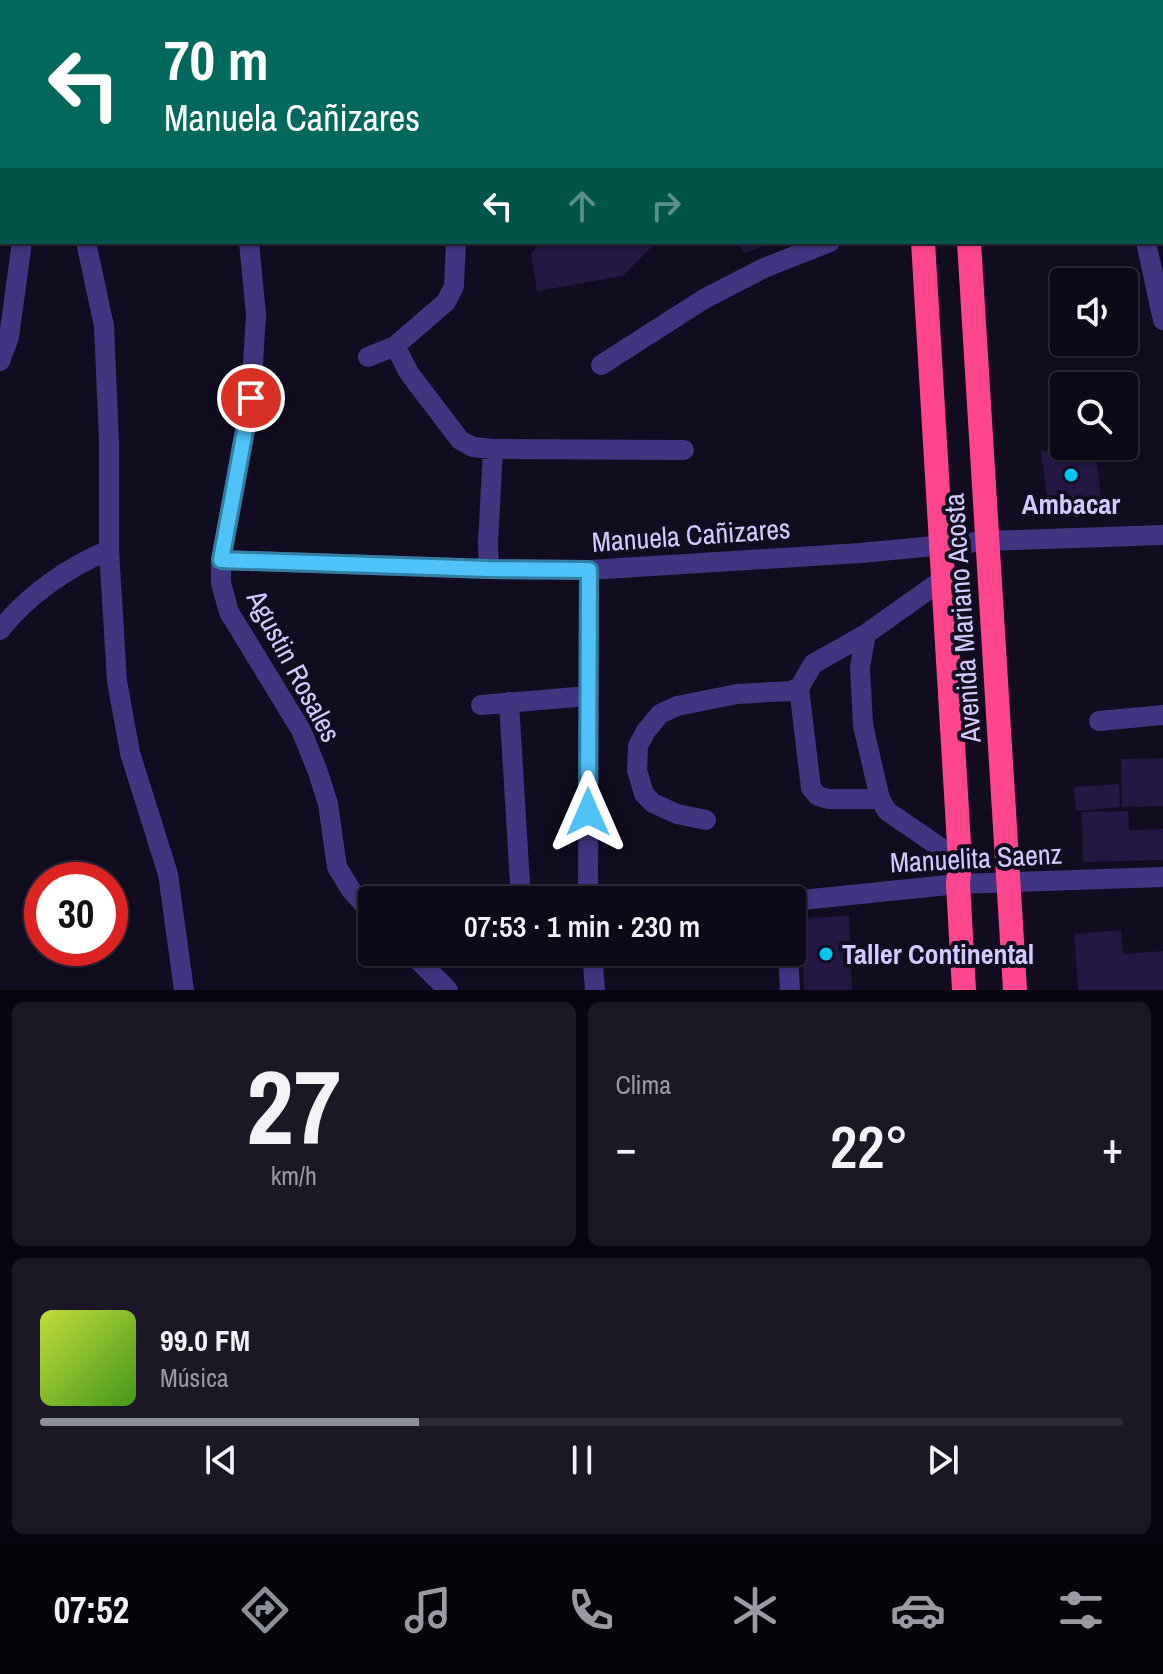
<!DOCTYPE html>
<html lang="es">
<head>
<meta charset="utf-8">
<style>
  :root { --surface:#0d0918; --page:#1b1725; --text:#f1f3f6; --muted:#9a9aa2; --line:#2d2a37; --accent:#8c9099 }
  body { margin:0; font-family:"Archivo Narrow",sans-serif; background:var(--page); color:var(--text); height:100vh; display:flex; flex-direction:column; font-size:30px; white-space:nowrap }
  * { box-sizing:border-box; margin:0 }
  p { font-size:26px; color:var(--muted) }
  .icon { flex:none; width:44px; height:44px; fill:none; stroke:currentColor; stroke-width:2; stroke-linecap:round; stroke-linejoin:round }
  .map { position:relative; height:990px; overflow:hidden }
  .details { display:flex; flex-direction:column; gap:12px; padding:12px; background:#07050d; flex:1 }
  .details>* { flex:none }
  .guide { position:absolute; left:0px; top:0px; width:1164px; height:244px; box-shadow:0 2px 6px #0004,0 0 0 2px var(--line); background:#00695c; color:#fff; overflow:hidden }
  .fabs { position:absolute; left:1050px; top:268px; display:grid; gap:16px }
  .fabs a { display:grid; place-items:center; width:88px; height:88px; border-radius:8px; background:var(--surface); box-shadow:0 2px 6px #0004,0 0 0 2px var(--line); font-size:40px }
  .speed { position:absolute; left:24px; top:862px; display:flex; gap:16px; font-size:40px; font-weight:700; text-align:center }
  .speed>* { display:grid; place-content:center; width:104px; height:104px; border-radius:50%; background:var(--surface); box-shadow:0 2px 6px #0004,0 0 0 2px var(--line); line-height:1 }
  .speed .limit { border:12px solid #d22; background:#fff; color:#111 }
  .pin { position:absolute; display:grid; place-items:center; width:68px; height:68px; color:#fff; margin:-34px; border:4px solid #fff; border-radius:50%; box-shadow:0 2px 8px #0007 }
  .me { position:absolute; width:88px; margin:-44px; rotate:0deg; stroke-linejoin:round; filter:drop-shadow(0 0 6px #0008) }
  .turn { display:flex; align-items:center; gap:28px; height:168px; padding:0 32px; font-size:36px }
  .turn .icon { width:104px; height:104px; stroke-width:2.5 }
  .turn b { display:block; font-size:56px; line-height:68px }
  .lanes { display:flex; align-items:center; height:76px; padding:0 32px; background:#0003; justify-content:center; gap:40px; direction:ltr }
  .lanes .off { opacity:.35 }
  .big { font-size:60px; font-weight:600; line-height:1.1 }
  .details .tile { flex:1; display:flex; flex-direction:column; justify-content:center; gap:12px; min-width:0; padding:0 28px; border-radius:12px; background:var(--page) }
  .details .dial { align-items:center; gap:0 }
  .dial b { font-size:104px; line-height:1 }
  .song { display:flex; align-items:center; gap:24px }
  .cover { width:96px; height:96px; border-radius:12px; background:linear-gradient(135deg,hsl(70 70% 55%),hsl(100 70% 35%)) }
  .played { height:8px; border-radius:4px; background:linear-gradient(90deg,var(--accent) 35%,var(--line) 35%) }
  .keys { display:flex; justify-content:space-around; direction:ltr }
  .heat { display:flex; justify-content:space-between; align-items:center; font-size:44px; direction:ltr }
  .details .tiles { flex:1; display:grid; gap:12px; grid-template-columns:1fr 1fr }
  .tile:last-child { grid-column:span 2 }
  .trip { position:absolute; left:358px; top:886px; width:448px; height:80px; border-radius:8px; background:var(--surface); box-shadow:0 2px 6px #0004,0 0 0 2px var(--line); font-weight:600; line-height:80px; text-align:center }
  .menu { display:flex; height:128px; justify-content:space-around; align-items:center; background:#05040a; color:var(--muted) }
  .menu .icon { width:56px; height:56px }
  .menu .active { color:var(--accent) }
  .menu b { font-size:36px; color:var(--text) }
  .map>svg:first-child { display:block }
  .building { fill:#241741 }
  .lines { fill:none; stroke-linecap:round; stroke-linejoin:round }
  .minor { stroke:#3f3580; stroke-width:20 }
  .highway { stroke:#ff458d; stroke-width:24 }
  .route-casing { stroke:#337fa1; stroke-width:20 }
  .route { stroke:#4fc3f7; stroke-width:14 }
  .poi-dot { fill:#00c6f5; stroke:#110c20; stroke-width:3 }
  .labels { text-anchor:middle; stroke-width:8; stroke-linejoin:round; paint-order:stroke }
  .poi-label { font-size:28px; font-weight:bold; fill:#d5caff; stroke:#110c20 }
  .street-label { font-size:28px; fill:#d5caff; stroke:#110c20 }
</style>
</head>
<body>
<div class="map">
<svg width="1163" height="990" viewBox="0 0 1163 990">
  <rect width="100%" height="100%" fill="#110c20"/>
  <path class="building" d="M541,242H656L623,276L537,291L531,253Z
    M738,242H774L744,253Z
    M1081,446H1095L1101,499L1048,506L1041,451Z
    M1163,758V806L1122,807L1121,759Z
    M1119,784L1120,807L1076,811L1074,787Z
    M1128,811L1129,830L1163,829V860L1083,862L1082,812Z
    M849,916L852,990H804L801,918Z
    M1121,930L1123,954L1163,951V990H1078L1074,934Z"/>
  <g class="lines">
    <path class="minor" d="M145,2L146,0
      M750,2L755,0
      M0,183L2,185
      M86,242L104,326L109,441V550L117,681L130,753L168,874L184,990
      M249,242L256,314L251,398L221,560V583L229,612L301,730L318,772L328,804L337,867L351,890L372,913
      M1146,242L1163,320
      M395,346L409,373L460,440L473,447L493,449L684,450
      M368,357L395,346L446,302L454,286L456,242
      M0,361L9,337L22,242
      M601,365L704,299L764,268L830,242
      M221,560L489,569L589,570L860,553L987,541L1163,535
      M489,569L488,543L493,449
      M942,580L866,634L860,667L863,725L880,799L887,811L960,861
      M0,630C28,595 68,567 109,550
      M799,688L811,788L818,796L828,799H880
      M509,702L521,900
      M481,705L588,696
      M1099,721L1163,715
      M706,820L677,814L653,803L644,794L637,770L638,746L646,731L660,714L677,706L737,694L790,691L799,688L813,664L866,634
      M588,900L589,570
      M792,901L958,884L1163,877
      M410,952L448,990
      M592,952L595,990
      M788,952L790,990"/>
    <path class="highway" d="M909,0L910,2
      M954,0V2
      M923,242L960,861L958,884L964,990
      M969,242L1015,990"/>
  </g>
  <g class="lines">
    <g class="route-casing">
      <path id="route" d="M251,398L221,560L489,569L589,570L588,812"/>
    </g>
    <use href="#route" class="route"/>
  </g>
  <g class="poi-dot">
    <circle cx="1071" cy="475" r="8"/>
    <circle cx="826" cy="954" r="8"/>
  </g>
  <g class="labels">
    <g class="poi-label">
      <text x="1071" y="514">Ambacar</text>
      <text x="842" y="964" text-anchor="start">Taller Continental</text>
    </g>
    <g class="street-label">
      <text transform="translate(691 535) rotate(-4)" y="10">Manuela Cañizares</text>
      <text transform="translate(962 618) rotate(-94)" y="10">Avenida Mariano Acosta</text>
      <text transform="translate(294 666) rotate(62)" y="10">Agustin Rosales</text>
      <text transform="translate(976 858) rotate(-3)" y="10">Manuelita Saenz</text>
    </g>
  </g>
</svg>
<div class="fabs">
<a><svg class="icon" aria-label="sound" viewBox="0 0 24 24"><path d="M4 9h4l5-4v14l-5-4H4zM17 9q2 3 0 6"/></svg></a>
<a><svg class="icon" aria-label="search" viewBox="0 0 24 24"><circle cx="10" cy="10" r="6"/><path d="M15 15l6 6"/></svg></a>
</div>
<div class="speed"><div class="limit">30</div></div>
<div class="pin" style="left:251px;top:398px;background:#d93025"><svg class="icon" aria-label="arrive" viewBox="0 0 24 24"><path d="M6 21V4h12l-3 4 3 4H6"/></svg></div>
<svg class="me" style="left:588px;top:812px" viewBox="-20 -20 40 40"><path d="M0-17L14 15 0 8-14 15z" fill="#4fc3f7" stroke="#fff" stroke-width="4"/></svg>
<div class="trip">07:53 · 1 min · 230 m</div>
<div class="guide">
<div class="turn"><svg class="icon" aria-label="left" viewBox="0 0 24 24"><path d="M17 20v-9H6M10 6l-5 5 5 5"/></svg><div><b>70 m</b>Manuela Cañizares</div></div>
<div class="lanes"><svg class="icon" aria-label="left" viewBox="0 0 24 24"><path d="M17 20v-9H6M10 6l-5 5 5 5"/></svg><svg class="icon off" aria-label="ahead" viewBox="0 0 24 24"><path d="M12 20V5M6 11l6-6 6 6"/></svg><svg class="icon off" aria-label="right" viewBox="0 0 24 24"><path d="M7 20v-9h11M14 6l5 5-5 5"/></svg></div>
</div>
</div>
<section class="details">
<div class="tiles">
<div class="tile dial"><b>27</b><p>km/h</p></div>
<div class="tile"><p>Clima</p>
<div class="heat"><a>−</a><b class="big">22°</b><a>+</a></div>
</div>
<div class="tile">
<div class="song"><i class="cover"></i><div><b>99.0 FM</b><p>Música</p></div></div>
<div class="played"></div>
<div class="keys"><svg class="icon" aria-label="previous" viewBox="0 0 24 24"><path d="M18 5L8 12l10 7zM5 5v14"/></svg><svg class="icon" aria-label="pause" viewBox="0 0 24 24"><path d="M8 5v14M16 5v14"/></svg><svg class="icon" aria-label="next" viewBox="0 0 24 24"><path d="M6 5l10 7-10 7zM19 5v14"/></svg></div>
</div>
</div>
</section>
<nav class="menu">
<b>07:52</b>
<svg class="icon active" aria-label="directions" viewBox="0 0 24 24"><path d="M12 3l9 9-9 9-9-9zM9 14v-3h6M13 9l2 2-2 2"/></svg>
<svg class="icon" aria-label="music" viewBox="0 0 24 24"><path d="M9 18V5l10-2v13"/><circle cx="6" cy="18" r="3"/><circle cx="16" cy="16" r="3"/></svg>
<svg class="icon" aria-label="phone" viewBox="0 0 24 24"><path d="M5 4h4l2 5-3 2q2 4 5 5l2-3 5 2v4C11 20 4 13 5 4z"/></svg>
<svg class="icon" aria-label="climate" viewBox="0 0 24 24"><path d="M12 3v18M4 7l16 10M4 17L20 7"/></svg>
<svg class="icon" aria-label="car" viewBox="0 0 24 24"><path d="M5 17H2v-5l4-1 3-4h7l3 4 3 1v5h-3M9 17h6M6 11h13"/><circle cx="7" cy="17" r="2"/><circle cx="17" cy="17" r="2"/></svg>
<svg class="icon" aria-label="filters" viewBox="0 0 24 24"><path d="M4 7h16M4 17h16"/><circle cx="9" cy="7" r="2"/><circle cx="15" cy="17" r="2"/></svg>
</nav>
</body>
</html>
